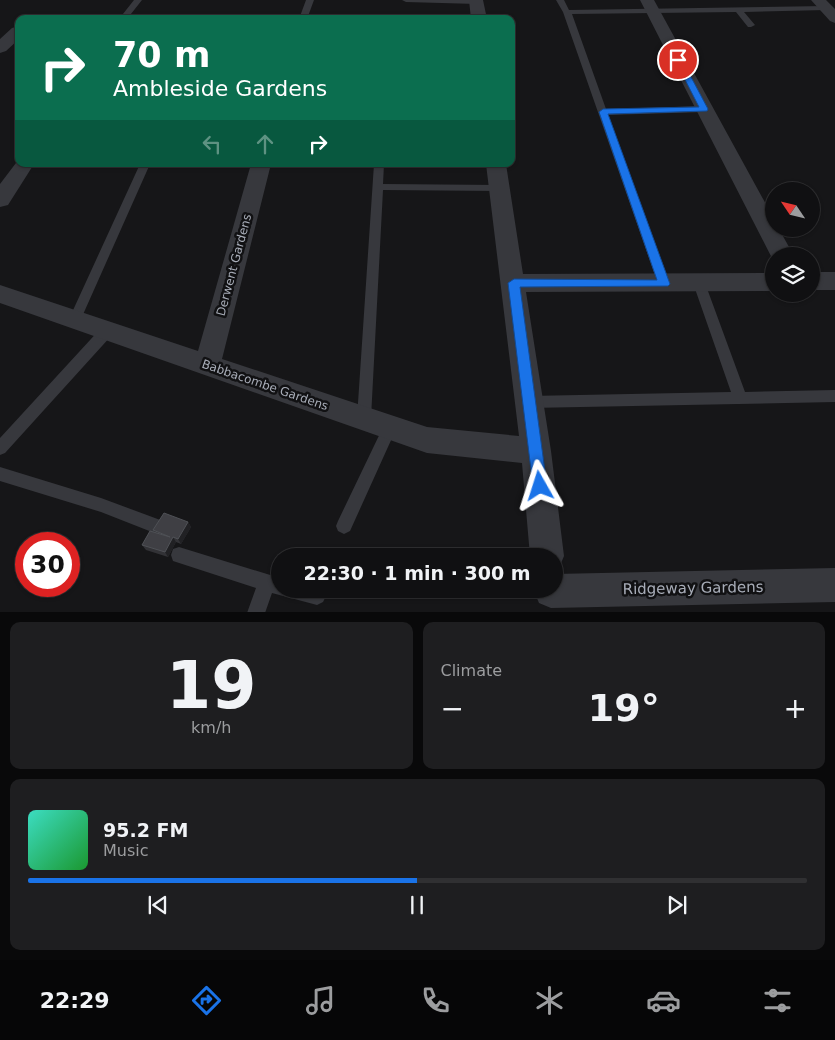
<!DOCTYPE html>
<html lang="en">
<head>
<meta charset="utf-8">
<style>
  :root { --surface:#101012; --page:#1e1e20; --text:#f1f3f6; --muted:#9c9d9f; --line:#303032; --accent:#1a73e8 }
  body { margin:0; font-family:"DejaVu Sans",sans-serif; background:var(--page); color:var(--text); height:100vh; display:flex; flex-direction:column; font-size:19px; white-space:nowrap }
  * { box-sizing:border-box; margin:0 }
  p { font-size:16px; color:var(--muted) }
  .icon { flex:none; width:28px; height:28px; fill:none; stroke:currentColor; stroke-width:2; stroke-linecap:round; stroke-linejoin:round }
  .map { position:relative; height:612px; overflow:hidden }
  .sheet { display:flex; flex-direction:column; gap:10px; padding:10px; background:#09090a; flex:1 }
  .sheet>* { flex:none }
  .banner { position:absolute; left:15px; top:15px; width:500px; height:152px; border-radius:10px; box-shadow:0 1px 4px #0004,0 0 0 1px var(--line); background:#0b6e4f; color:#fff; overflow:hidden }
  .needle { width:32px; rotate:305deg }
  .fabs { position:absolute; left:765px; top:182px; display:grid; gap:10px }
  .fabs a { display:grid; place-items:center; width:55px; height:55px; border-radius:50%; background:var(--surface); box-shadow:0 1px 4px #0004,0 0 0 1px var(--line); font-size:25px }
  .speed { position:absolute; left:15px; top:532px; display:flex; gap:10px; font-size:25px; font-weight:700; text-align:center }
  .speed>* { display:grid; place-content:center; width:65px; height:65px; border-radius:50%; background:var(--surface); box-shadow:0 1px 4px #0004,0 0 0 1px var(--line); line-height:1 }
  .speed .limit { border:8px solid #d22; background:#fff; color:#111 }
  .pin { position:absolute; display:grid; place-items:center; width:42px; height:42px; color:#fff; margin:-21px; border:2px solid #fff; border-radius:50%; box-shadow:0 1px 5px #0007 }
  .me { position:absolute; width:55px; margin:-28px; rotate:354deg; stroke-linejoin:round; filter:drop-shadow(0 0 4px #0008) }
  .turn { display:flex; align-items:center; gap:18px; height:105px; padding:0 15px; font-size:22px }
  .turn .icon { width:65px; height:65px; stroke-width:2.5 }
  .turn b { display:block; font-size:35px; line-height:42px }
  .lanes { display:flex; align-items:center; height:48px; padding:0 15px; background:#0003; justify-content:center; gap:25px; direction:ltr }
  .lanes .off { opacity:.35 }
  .big { font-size:38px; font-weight:800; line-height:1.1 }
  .sheet .tile { flex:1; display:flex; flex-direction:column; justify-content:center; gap:8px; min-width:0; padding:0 18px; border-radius:10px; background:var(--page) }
  .sheet .dial { align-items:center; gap:0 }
  .dial b { font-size:65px; line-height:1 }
  .song { display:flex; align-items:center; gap:15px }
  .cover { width:60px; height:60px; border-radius:8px; background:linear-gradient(135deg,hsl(170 70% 55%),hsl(130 70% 35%)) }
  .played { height:5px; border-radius:2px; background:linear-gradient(90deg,var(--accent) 50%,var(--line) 50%) }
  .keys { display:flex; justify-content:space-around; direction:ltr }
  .heat { display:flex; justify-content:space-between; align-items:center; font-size:28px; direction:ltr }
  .sheet .tiles { flex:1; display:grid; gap:10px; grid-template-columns:1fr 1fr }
  .tile:last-child { grid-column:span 2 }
  .trip { position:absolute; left:271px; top:548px; width:292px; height:50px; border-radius:25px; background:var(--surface); box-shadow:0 1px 4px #0004,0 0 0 1px var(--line); font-weight:800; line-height:50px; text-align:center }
  .tab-bar { display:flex; height:80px; justify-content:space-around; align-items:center; background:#060607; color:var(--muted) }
  .tab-bar .icon { width:35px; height:35px }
  .tab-bar .selected { color:var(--accent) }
  .tab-bar b { font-size:22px; color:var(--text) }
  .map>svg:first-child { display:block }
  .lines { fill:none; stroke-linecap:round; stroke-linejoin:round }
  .service { fill:#37383d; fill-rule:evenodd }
  .minor { fill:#37383d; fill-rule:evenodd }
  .wall { fill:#323236 }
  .shaded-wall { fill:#212124 }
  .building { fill:#3f3f44; stroke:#4f5156 }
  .route { fill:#1a73e8; stroke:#114b97 }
  .labels { text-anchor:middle; stroke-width:5; stroke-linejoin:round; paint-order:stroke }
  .street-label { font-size:12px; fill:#a8adb8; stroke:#111113 }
  .near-street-label { font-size:15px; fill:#a8adb8; stroke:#111113 }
</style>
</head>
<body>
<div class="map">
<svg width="835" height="613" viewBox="0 0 835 613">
  <rect width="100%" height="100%" fill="#161618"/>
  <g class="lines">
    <path class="service" d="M134,0H142L127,19H119Z
      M306,0H314L307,19H299Z
      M402,0H478L481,2L477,4L406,2Z
      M556,0H564L569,10L826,6L830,8L826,10L744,12L755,25L751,27H748L736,12L572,14L606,109L704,106L709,109L704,112L608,115L670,284L668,287L664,288L658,284L563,12Z
      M140,164H150L81,319L79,322H71L69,319Z
      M374,164H384L383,184L499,185L504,188L499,191L383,190L371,418L369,422L364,424L359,422L357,418Z
      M699,279L705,283L745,392L835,390V402L529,408L524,406L522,402L524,398L529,396L731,392L693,283Z
      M107,326L112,327L113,331L112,335L5,453L0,455V438L102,327Z
      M390,421L395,423L397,427L350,531L344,534L338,531L336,526L338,521L385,423Z
      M0,467L101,498L163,521L165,526L163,531L157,534L101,512L0,481Z
      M179,547L280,578V589H320L323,590L326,596L323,602L317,605L272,593L265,613H247L256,588L173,561L171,555L173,549Z"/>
    <path class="minor" d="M469,0H483L487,19H471Z
      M640,0H654L774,219V229H779L794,256H774V262Z
      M811,0H826L835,9V23L830,21Z
      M19,26V39L6,51L0,53V39L12,28Z
      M19,159V164H34L8,205L0,207V184Z
      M251,164H271L222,359L427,427L519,436L486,164H506L523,274L774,273V291L526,292L551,451L564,556L559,568L555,569V556H530L522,463L427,453L0,303V285L198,351Z
      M811,272H835V290H811Z
      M835,568V602L551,608L539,603L534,591L535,589H555V574Z"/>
  </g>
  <path class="wall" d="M188,522L191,527L181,544L176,542L168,557L146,550L142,545L155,532L153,530Z"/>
  <path class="shaded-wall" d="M188,522L191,527L181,544L178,539Z
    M173,537L176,542L168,557L165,552Z"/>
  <path class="building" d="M164,513L188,522L178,539L173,537L165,552L142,545L150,531L170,537L153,530Z"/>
  <path class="route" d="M676,58L682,60L708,109L707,111L608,114L670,284L668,286L520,287L547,486L545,490L540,492L535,490L533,486L508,283L514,279L657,280L599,112L603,109L699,107L675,60Z"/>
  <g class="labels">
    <g class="street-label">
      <text transform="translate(234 265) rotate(-75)" y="4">Derwent Gardens</text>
      <text transform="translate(265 385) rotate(19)" y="4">Babbacombe Gardens</text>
    </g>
    <g class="near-street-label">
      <text transform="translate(693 588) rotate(-1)" y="5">Ridgeway Gardens</text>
    </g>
  </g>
</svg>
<div class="fabs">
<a><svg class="needle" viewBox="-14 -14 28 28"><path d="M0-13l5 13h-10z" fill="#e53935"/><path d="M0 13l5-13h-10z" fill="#9c9d9f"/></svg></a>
<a><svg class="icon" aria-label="layers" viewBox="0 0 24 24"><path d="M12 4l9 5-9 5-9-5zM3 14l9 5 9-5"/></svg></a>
</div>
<div class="speed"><div class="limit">30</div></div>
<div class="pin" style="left:678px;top:60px;background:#d93025"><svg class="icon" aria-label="arrive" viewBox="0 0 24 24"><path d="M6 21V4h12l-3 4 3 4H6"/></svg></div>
<svg class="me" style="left:540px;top:486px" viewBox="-20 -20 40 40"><path d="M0-17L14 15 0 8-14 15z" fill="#1a73e8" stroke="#fff" stroke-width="4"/></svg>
<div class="trip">22:30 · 1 min · 300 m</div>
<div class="banner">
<div class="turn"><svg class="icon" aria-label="right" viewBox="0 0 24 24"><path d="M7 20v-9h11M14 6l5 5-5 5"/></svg><div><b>70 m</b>Ambleside Gardens</div></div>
<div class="lanes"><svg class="icon off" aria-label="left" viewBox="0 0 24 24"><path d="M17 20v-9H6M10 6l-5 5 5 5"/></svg><svg class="icon off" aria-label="ahead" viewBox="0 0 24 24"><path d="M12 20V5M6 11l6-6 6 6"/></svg><svg class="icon" aria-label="right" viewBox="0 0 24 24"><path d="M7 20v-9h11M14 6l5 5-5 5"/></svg></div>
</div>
</div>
<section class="sheet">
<div class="tiles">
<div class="tile dial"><b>19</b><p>km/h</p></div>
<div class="tile"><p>Climate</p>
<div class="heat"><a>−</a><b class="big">19°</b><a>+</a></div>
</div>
<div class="tile">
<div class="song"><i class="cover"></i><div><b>95.2 FM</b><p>Music</p></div></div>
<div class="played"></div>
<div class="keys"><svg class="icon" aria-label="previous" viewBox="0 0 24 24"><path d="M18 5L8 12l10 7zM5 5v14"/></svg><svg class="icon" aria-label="pause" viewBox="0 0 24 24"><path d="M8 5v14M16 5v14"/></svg><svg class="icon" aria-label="next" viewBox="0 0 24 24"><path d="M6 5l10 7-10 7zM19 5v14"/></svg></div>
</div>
</div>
</section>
<nav class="tab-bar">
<b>22:29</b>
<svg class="icon selected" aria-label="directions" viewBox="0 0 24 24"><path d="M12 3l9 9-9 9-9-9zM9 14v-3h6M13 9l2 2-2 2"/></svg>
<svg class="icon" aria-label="music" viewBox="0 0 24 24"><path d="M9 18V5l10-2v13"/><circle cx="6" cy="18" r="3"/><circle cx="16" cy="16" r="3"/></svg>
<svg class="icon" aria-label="phone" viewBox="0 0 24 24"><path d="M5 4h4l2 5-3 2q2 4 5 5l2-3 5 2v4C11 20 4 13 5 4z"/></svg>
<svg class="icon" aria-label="climate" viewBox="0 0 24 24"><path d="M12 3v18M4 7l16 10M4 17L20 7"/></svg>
<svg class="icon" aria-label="car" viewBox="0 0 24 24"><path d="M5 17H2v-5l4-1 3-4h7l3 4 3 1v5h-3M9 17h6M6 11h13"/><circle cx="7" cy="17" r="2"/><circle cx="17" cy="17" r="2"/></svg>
<svg class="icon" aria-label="filters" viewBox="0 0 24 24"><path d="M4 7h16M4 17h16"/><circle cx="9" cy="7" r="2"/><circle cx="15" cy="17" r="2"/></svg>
</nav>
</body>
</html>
